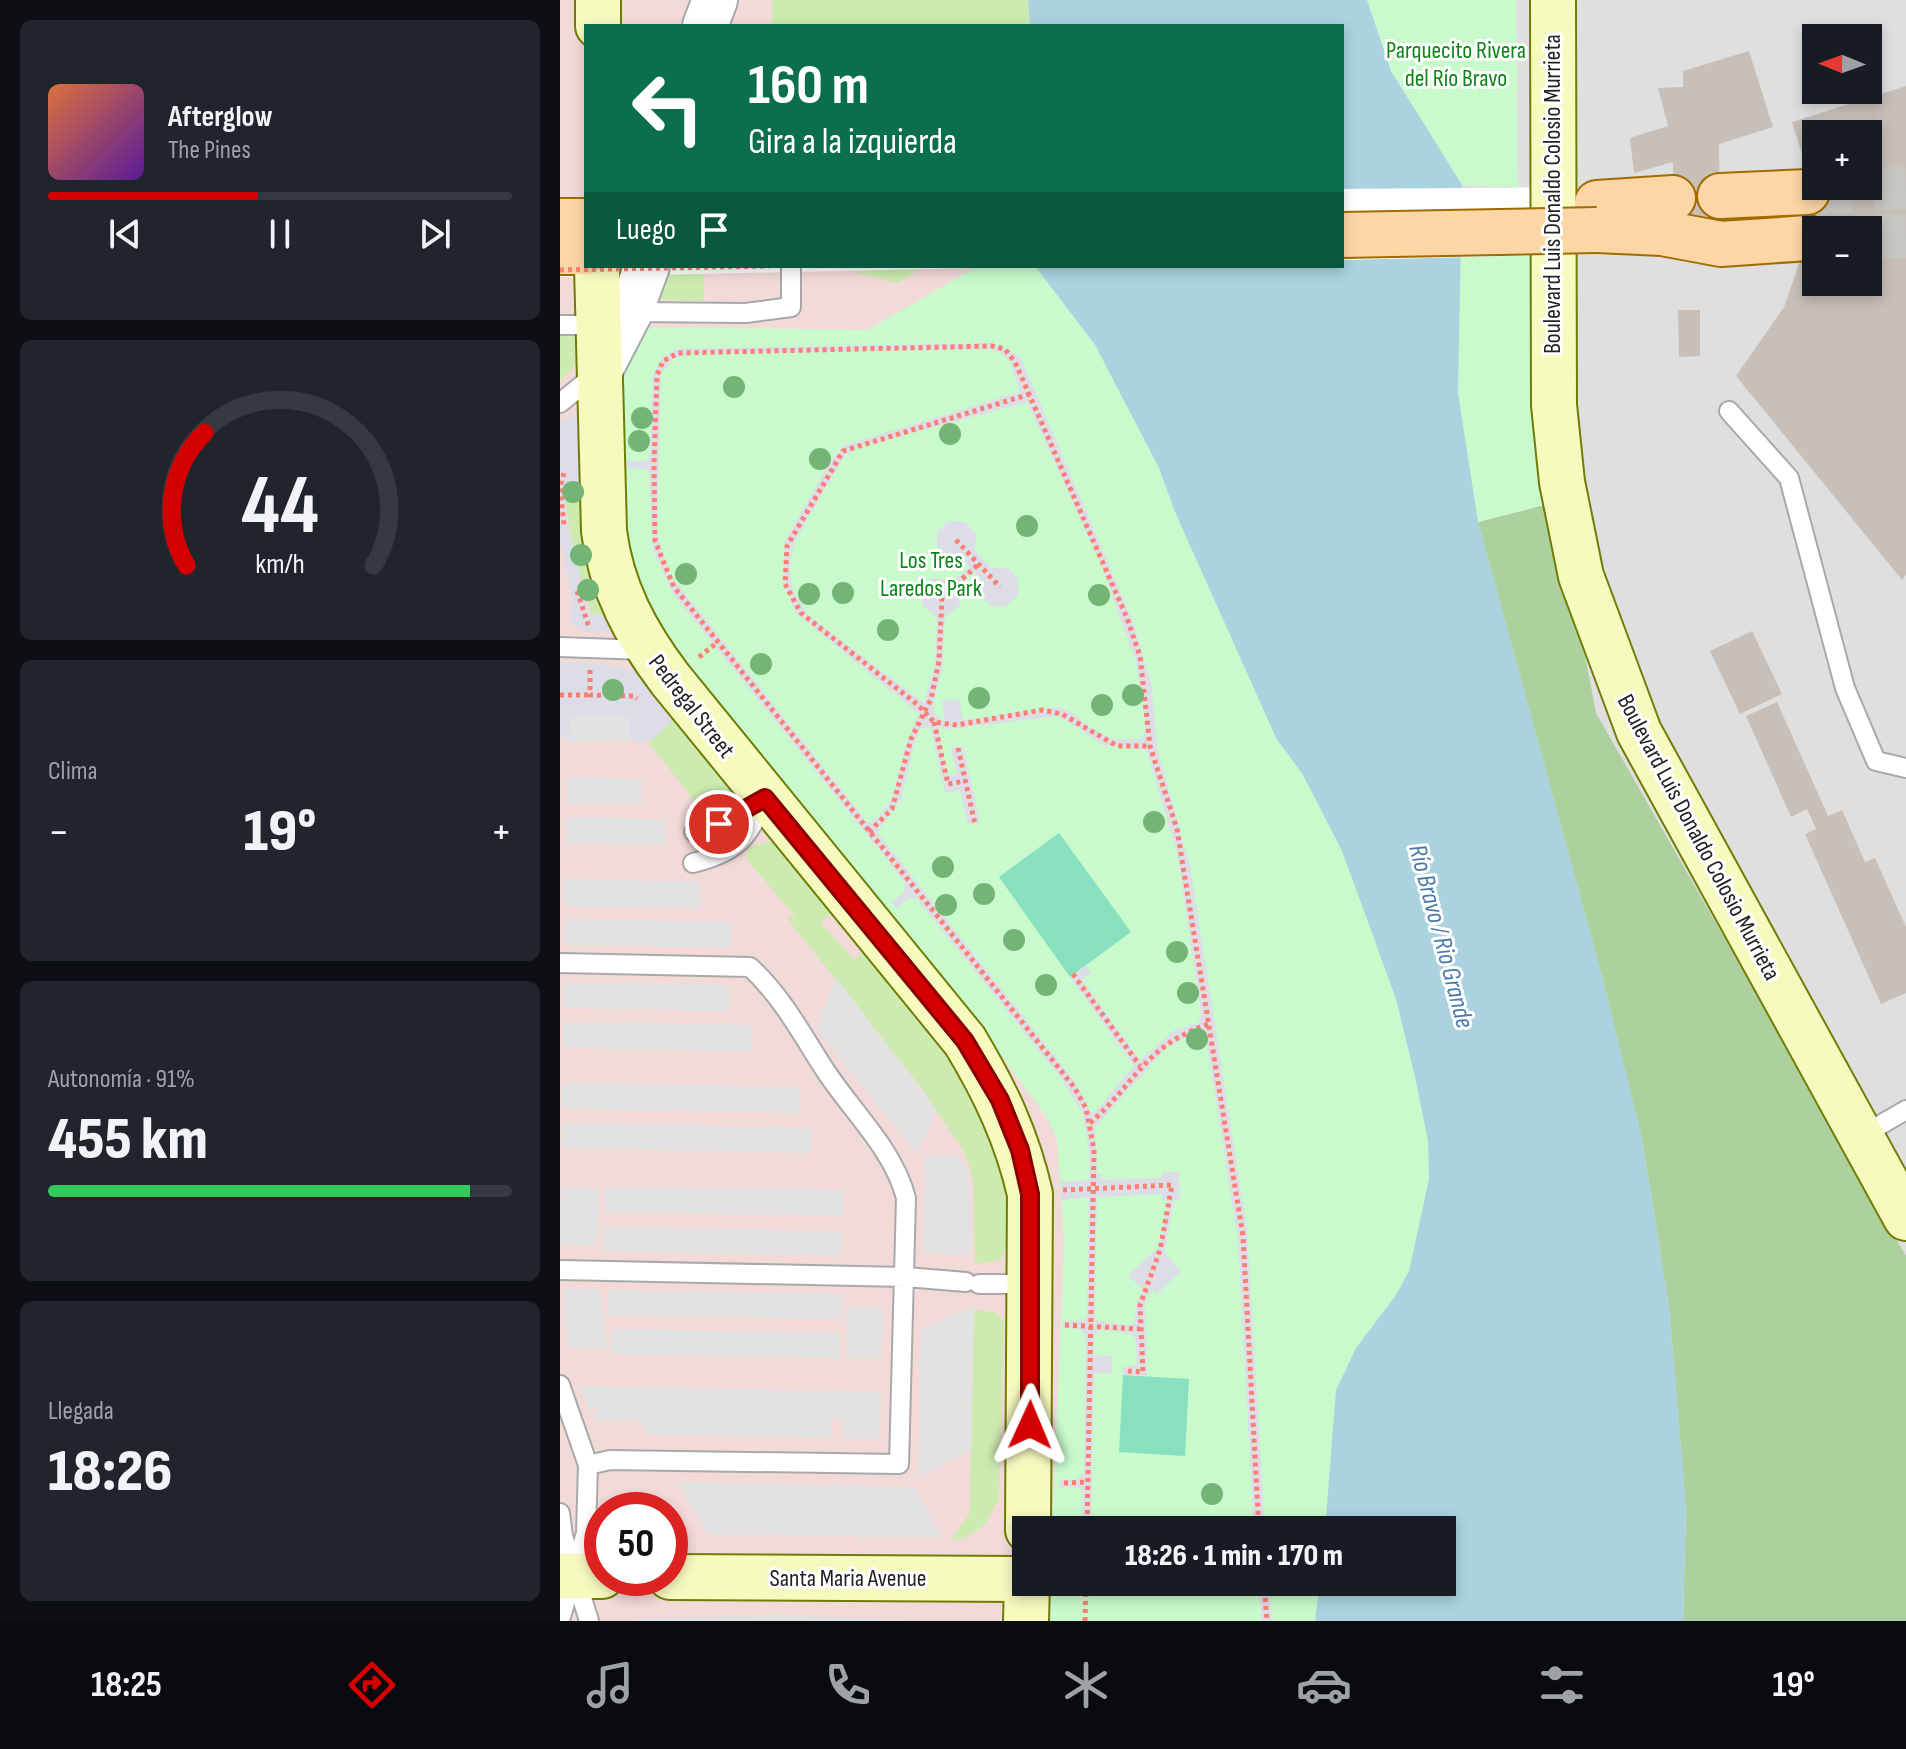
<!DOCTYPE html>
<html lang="es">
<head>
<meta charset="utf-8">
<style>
  :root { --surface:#171b24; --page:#20242c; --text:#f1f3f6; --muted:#9ea1a6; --line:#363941; --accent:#d40000 }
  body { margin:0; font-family:"Sofia Sans Condensed",sans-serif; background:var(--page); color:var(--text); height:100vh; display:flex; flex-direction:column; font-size:30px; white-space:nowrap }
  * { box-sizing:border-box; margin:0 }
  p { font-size:26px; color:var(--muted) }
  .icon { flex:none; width:44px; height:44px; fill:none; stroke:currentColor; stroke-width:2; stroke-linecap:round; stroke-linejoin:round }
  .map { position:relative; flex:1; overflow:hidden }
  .panel { display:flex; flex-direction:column; gap:20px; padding:20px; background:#0d0f14; width:560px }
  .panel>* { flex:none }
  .banner { position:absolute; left:24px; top:24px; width:760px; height:244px; border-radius:0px; box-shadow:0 4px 12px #0003; background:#0b6e4f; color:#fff; overflow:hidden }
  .needle { width:52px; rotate:271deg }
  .fabs { position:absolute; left:1242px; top:24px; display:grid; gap:16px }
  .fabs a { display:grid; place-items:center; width:80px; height:80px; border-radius:0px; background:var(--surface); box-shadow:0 4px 12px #0003; font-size:40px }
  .speed { position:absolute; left:24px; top:1492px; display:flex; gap:16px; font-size:40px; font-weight:700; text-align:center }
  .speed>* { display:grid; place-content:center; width:104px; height:104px; border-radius:50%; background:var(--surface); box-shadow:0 4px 12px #0003; line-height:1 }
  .speed .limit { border:12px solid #d22; background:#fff; color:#111 }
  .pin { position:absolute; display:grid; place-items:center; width:68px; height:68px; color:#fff; margin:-34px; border:4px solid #fff; border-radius:50%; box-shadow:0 2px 8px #0007 }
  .me { position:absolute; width:88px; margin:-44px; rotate:1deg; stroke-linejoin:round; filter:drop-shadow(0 0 6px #0008) }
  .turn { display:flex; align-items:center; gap:28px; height:168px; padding:0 32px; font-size:36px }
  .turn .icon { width:104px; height:104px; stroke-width:2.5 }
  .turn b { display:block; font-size:56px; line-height:68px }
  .then { display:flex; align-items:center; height:76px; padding:0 32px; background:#0003; gap:16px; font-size:30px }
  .big { font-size:60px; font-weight:800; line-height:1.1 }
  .panel .tile { flex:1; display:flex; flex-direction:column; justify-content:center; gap:12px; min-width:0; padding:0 28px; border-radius:12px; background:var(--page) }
  .panel .dial { align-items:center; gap:0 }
  .dial svg { height:208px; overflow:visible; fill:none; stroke:var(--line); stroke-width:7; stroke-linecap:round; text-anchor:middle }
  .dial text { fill:var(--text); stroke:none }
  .song { display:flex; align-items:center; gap:24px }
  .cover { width:96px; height:96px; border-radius:12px; background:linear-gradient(135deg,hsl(20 70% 55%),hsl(270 70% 35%)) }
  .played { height:8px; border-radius:4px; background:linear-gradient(90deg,var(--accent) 45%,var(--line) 45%) }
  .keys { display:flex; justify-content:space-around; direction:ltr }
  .heat { display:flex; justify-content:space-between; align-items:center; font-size:44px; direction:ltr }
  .charge { height:12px; border-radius:6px; background:linear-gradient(90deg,#34c759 91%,var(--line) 0) }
  .trip { position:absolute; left:452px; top:1516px; width:444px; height:80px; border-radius:0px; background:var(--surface); box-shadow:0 4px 12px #0003; font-weight:800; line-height:80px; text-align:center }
  .menu { display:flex; height:128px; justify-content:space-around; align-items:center; background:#090b0e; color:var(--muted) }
  .menu .icon { width:56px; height:56px }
  .menu .current { color:var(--accent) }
  .menu b { font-size:36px; color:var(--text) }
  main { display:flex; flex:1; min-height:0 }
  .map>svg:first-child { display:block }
  .residential { fill:#e0dfdf; fill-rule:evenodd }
  .commercial { fill:#f2dad9; fill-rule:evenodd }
  .grass { fill:#cdebb0 }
  .forest { fill:#add19e }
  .park { fill:#c8facc }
  .pitch { fill:#88e0be }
  .parking { fill:#e2e2e2 }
  .plaza { fill:#dddde8; fill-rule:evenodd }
  .water { fill:#aad3df }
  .pier { fill:#fff }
  .building { fill:#c7bfb8; fill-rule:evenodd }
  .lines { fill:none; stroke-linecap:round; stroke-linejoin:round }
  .primary-tunnel { stroke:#c8c6c1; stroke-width:44; stroke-dasharray:44 22; stroke-linecap:butt }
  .service-casing { stroke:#a9a9a9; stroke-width:22 }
  .tertiary-casing { stroke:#a9a9a9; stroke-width:48 }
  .secondary-casing { stroke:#707d05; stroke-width:48 }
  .primary-casing { stroke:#a06b00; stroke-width:48 }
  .path { stroke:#fa8072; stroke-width:5; stroke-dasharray:4 4; stroke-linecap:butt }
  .service { stroke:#fff; stroke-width:18 }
  .tertiary { stroke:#fff; stroke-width:44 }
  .secondary { stroke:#f7fabf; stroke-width:44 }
  .primary { stroke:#fcd6a4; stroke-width:44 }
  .primary-bridge-casing { stroke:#a06b00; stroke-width:48; stroke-linecap:butt }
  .path-bridge { stroke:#fa8072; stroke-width:5; stroke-dasharray:4 4; stroke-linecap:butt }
  .primary-bridge { stroke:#fcd6a4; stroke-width:44 }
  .tree { fill:#74b475 }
  .route-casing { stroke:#8a0000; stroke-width:20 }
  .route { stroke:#d40000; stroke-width:14 }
  .labels { text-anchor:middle; stroke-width:6; stroke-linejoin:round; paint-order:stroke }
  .park-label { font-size:24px; fill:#0c8416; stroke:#fff }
  .street-label { font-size:24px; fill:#222; stroke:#fff }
  .water-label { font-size:26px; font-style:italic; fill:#4a7aab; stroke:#fff }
</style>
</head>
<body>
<main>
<section class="panel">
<div class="tile">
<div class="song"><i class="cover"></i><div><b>Afterglow</b><p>The Pines</p></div></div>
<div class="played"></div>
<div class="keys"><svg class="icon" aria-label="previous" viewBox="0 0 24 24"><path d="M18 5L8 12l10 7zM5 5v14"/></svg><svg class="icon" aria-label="pause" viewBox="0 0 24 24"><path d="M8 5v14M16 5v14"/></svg><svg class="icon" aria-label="next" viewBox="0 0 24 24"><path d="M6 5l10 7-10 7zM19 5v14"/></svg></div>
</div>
<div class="tile dial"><svg viewBox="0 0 100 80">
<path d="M14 69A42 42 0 1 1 86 69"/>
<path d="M14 69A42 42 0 0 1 21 18" stroke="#d40000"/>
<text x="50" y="56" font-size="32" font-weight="700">44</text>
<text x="50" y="72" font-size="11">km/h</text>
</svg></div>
<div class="tile"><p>Clima</p>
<div class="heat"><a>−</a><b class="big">19°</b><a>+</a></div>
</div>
<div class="tile"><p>Autonomía · 91%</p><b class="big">455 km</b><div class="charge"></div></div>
<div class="tile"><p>Llegada</p><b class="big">18:26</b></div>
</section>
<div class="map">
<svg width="1346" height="1621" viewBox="0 0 1346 1621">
  <rect width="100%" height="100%" fill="#f2efe9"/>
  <path class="residential" d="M807,0H1346V1621H1123L1126,1509L918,522L906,453L892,169L858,119ZM1256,38H1308V90H1256ZM1256,134H1308V186H1256ZM1256,230H1308V282H1256Z"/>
  <path class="commercial" d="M0,0H468L470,26H26V266H475L776,1390L765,1530H466V1582H760L755,1621H0ZM42,1510H110V1578H42Z"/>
  <path class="grass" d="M212,0H468L470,26H212Z
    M110,266H144V301L98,300Z
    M299,266H365L337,283L298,273Z
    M0,334L17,336L20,362L0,381Z
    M8,487L27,488L49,615L31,614L14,558L4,493Z
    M115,718L169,788L172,802L158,813L141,809L88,742Z
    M212,841L272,910L261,923L294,960L305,950C332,982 363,1014 387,1049C419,1095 472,1208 440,1260L415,1264L413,1179L405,1153L360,1086L226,917H236L187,860L188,847Z
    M414,1310L436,1312L444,1322L439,1498L424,1526L403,1539L391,1540L410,1512Z"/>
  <path class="forest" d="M996,502L1036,713L1346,1256V1621H1123L1126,1509L1109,1307L1082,1139L1043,980L918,522Z"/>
  <path class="park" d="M807,0H956L958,187L902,185L831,71Z
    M985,207L996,502L918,522L898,393L897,284L904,209Z
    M418,266H475L535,345L599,468L615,512L716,738L743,775L782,851L836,999L855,1077L868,1141L869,1179L849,1271L836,1295L796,1348L776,1390L765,1530H492L504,1245L497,1139L488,1119L416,1021L190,748L85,611L61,535L59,388L62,367L84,327L308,330Z
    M491,1582H760L755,1621H490Z"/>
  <path class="pitch" d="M499,833L571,932L510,977L439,877Z
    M563,1375L629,1379L625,1456L559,1452Z"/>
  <path class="parking" d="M9,716H70V741L9,742Z
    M7,777L82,779V804L6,803Z
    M6,817L106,819V845L6,843Z
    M4,879L141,882L140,908L4,906Z
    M5,919L171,922V947L5,945Z
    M276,977L377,1111L357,1154L257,1030Z
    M4,982L169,985V1011L3,1008Z
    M3,1022L192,1025L191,1051L3,1048Z
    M2,1083L240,1087V1113L2,1109Z
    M2,1123L251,1128V1153L2,1148Z
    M365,1155L395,1156L409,1171L411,1255L363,1253Z
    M1,1187L39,1188L37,1246L0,1245Z
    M45,1187L283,1190V1216L45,1212Z
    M44,1227L282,1231V1256L44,1251Z
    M3,1289L40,1290L47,1349L9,1348Z
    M48,1290L281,1294V1319L48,1315Z
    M414,1306L411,1450L359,1477L361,1330Z
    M286,1307L324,1308L321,1358H286Z
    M52,1329L280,1333V1358L51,1354Z
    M20,1386L321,1392L320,1439L283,1438V1418L272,1417L271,1438L84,1434V1426L74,1420H35V1409H28Z
    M117,1482L355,1487L382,1538L148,1534Z
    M222,1615L362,1621H68L81,1619Z"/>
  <path class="plaza" d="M431,343L460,356L572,619L592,686L597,748L630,866L687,1230L705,1530H694L678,1239L646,1037L639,1034L626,1037L607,1047L535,1127L537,1174H541V1180L601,1178L602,1172H619L620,1199L614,1200L604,1252L621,1271L597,1294L592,1290L585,1302L587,1376L563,1375V1367L577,1365L576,1340L572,1334L541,1329L535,1334L533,1355L552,1356V1373H534L531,1530H522L523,1492L519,1488L499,1487L500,1480H516L524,1473L526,1335L520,1329L503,1328V1321H521L527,1317L529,1197L501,1200V1179L505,1182L529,1180V1149L523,1114L501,1078L357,899L348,898L336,909L332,903L344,892L345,882L113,594L93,550L89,473L85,469L67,468V461H86L90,456L93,376L101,360L117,349ZM429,349L441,353L450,362L460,392L285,445L269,463L225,541L223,583L236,613L359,714L347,741L332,799L319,817L308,823L110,575L97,534L101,374L112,359L130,354ZM467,402L539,559L576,661L586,729L582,739L554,740L532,729L511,712L496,707L403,720L399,699L382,701L385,721L377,717L373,707L382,668L385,617L400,605L398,586L414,572L420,578V595L431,606L444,607L458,596V579L448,568H431L415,550L416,534L405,522L389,521L377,532V548L387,560H404L410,567L393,581L374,578L362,589V605L377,617L375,665L364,703L249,616L233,591L229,567L235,541L285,455L297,448ZM498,716L544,745L587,750L618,857L641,1011L639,1023L615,1030L580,1060L522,980L531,973L526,965L510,977L574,1066L534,1113L530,1111L516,1083L317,832L342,797L354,744L361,728H371L385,793L400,790L408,825L420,822L403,746L391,748L397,774L388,776L378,728L390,729ZM602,1194V1200L608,1201L599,1247L568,1275L583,1290L576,1304L575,1322L569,1325L538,1321L535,1316L537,1197Z
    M12,416L22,422L27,488L4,490L7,520L28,610L33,615H49L53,629L47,632L21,631L10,622L12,600L0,541V422Z
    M0,662L37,663L78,671L115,718L94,738L77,744L70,737V716H10L9,739L5,741L0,733Z
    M558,1582H677L621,1589Z
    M698,1582H709L712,1621H702Z"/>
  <path class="water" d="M468,0H807L831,71L902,185L898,393L918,522L1043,980L1082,1139L1109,1307L1126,1509L1123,1621H755L760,1582H882V1530H765L776,1390L796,1348L836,1295L849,1271L869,1179L868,1141L855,1077L836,999L782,851L743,775L716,738L615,512L599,468L535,345L475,266H782V26H470Z"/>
  <path class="pier" d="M1037,187L1038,254L782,260V189Z
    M0,199H26V266H508L0,277Z"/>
  <path class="building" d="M1189,51L1213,127L1159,144L1160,218L1114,219L1113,162L1074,173L1070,138L1108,126L1098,88L1123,87V71Z
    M1346,86V575L1342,580L1176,376L1224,307L1248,238L1242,154L1232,122ZM1256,134H1308V186H1256ZM1256,230H1308V282H1256Z
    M1118,310H1140V356L1119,357Z
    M1192,631L1222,694L1180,714L1150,651Z
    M1217,702L1268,816L1282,810L1305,862L1315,858L1346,927V993L1321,1004L1245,834L1256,829L1247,809L1231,817L1186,716Z"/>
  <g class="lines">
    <path class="primary-tunnel" d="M1247,192L1346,188
      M1308,237L1346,236"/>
    <g class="service-casing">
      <path id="service" d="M70,312L186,313L231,307V266
        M0,325H38
        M0,403L38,372
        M1169,411L1229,478L1285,688L1316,761L1346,768
        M0,647L85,650
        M134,832L147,831L205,798
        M133,863C178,852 188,838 205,798
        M0,963L190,967C222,997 240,1031 263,1067C291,1111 333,1148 346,1198L339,1464L50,1460L28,1465L26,1533L0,1620
        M1301,1136L1346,1110
        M0,1270L346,1277L406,1282
        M419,1284H471
        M0,1385L28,1465
        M0,1513L3,1536L29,1621"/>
    </g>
    <g class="tertiary-casing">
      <path id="tertiary" d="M145,26L155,0
        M40,370L70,312L87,266"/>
    </g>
    <g class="secondary-casing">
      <path id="secondary" d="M993,0L994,405L1002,482L1021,576L1079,732L1346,1218
        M38,26V0
        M37,266L44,531C51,588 76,634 110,679L405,1041C435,1091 457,1137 470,1194L468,1530
        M0,1576H42
        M110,1577L466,1579
        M466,1621L467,1582"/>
    </g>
    <g class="primary-casing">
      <path id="primary" d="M1160,196L1247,192
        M1037,203L1113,198
        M0,221H26
        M1037,230L1102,233L1161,244L1248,238
        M0,252H26"/>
    </g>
    <path class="path" d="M470,394L283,451L227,546L225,584L241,613L358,705L374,722L397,725L482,710L502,714L557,746H590
      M4,473L0,487L4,526
      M396,540L440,587
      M17,591L29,627
      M139,657L158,642
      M30,670V695L74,696L77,699
      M0,695H30
      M374,722L388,784L405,781
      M398,748L415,824
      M309,832L332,809L351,739L371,699L379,661L382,597L419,564
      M513,974L580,1066
      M530,1123C577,1082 584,1046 649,1024
      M503,1190L612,1185L600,1250L580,1305L583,1372L568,1371
      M505,1325L580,1329
      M504,1483L527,1482
      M527,1530L534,1150L526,1108L514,1087L114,587L95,541L94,465L97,375L103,361L118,353L432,346L445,349L455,362L567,618L580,656L590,746L617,829L683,1236L699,1530
      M589,1582H660
      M704,1582L707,1621
      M525,1621L526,1582"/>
    <use href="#service" class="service"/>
    <use href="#tertiary" class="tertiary"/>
    <use href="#secondary" class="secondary"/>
    <use href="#primary" class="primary"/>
    <g class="primary-bridge-casing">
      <path id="primary-bridge" d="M782,235L1037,230"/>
    </g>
    <path class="path-bridge" d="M0,270L209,266"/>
    <use href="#primary-bridge" class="primary-bridge"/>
  </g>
  <g class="tree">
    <circle cx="174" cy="387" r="11"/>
    <circle cx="82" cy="418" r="11"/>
    <circle cx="390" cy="434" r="11"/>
    <circle cx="79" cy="441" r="11"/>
    <circle cx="260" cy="459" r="11"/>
    <circle cx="13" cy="492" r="11"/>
    <circle cx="467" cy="526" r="11"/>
    <circle cx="21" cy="555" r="11"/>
    <circle cx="126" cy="574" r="11"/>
    <circle cx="28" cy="590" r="11"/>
    <circle cx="283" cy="593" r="11"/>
    <circle cx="249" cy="594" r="11"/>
    <circle cx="539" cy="595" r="11"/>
    <circle cx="328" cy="630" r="11"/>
    <circle cx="201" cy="664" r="11"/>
    <circle cx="53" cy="690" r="11"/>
    <circle cx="573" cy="695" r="11"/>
    <circle cx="419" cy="698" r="11"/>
    <circle cx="542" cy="705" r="11"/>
    <circle cx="594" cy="822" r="11"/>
    <circle cx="383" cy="867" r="11"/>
    <circle cx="424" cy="894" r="11"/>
    <circle cx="386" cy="905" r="11"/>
    <circle cx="454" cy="940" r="11"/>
    <circle cx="617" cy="952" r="11"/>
    <circle cx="486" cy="985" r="11"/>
    <circle cx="628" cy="993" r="11"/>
    <circle cx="637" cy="1039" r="11"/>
    <circle cx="652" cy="1494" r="11"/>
  </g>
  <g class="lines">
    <g class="route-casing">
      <path id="route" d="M159,824L205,798L405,1041L440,1100L460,1150L470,1194V1425"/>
    </g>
    <use href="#route" class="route"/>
  </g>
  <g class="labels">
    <g class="park-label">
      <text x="896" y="58">Parquecito Rivera<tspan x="896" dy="28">del Río Bravo</tspan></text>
      <text x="371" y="568">Los Tres<tspan x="371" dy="28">Laredos Park</tspan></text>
    </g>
    <g class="street-label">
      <text transform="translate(992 194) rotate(-90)" y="8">Boulevard Luis Donaldo Colosio Murrieta</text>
      <text transform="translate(132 706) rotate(52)" y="8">Pedregal Street</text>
      <text transform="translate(1139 837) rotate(62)" y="8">Boulevard Luis Donaldo Colosio Murrieta</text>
      <text x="288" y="1586">Santa Maria Avenue</text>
    </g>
    <g class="water-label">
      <text transform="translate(882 936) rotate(75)" y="9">Río Bravo / Rio Grande</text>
    </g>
  </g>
</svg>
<div class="fabs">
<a><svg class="needle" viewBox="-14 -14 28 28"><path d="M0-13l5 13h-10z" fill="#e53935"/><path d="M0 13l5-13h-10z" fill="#9ea1a6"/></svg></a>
<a>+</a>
<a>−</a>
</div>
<div class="speed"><div class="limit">50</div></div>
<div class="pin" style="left:159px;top:824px;background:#d93025"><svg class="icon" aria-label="arrive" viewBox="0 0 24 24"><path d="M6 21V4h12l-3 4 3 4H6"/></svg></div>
<svg class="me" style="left:470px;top:1425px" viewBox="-20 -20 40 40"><path d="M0-17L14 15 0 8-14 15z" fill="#d40000" stroke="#fff" stroke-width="4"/></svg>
<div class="trip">18:26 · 1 min · 170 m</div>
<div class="banner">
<div class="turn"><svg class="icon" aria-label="left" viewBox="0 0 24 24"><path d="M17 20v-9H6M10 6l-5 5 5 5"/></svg><div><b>160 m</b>Gira a la izquierda</div></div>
<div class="then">Luego<svg class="icon" aria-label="arrive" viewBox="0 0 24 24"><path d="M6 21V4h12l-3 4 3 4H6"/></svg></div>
</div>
</div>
</main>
<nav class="menu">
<b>18:25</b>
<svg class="icon current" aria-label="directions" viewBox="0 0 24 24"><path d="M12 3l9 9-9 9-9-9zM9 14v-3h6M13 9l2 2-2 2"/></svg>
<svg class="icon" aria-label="music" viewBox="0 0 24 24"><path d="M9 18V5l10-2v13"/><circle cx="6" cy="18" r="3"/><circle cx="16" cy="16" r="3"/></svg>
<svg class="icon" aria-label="phone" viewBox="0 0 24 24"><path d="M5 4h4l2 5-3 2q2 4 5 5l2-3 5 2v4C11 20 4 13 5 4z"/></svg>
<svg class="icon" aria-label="climate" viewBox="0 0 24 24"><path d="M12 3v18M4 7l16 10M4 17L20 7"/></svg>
<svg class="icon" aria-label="car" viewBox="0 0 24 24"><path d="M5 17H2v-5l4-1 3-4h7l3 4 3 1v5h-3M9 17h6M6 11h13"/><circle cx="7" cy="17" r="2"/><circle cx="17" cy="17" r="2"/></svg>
<svg class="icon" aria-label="filters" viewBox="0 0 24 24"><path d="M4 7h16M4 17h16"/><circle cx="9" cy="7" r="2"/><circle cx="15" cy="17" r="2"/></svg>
<b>19°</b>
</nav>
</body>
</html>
